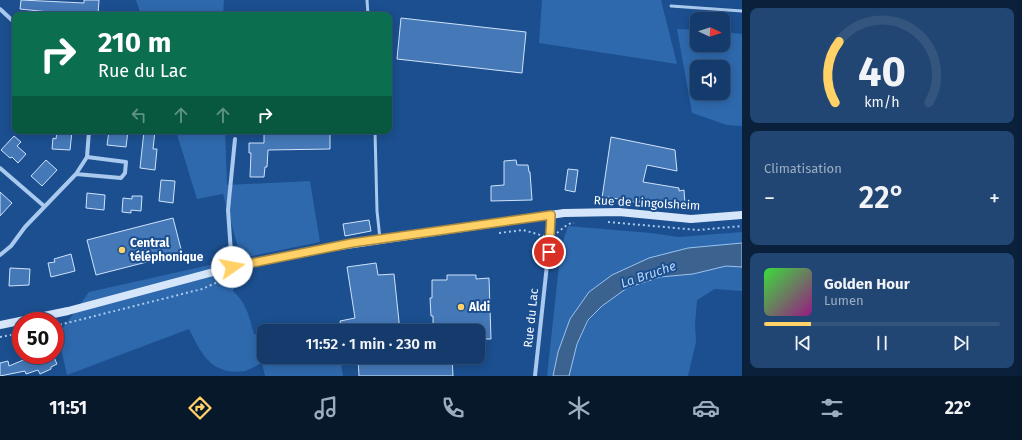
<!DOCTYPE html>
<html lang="fr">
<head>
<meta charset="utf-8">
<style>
  :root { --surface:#143b6b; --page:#214673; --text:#f1f3f6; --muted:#9dadc1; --line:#33557e; --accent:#ffd166 }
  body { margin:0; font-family:"Fira Sans",sans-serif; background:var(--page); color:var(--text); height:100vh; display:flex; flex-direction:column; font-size:15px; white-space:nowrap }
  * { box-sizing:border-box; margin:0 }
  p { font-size:13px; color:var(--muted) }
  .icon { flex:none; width:22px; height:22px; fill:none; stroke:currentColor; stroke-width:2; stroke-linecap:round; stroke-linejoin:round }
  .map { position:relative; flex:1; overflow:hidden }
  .panel { display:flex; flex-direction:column; gap:8px; padding:8px; background:#0b203b; width:280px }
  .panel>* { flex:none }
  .top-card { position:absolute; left:12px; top:12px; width:380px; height:122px; border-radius:8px; box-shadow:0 2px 10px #0003,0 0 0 1px var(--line); background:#0b6e4f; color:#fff; overflow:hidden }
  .needle { width:26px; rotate:94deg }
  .controls { position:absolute; left:690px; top:12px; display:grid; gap:8px }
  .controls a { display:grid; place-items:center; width:40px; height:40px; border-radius:8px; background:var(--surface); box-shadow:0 2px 10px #0003,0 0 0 1px var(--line); font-size:20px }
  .speed { position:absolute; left:12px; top:312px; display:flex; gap:8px; font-size:20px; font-weight:700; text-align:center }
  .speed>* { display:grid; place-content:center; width:52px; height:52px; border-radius:50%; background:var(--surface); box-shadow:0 2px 10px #0003,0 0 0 1px var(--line); line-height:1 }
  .speed .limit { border:6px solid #d22; background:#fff; color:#111 }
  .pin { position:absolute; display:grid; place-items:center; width:34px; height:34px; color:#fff; margin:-17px; border:2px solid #fff; border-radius:50%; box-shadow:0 1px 4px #0007 }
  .me { position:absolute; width:44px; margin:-22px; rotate:78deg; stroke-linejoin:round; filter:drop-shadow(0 0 3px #0008) }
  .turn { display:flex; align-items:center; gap:14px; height:84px; padding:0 20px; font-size:18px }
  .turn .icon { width:52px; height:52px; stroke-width:2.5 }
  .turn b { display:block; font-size:28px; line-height:34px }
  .lanes { display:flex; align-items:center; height:38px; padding:0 20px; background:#0003; justify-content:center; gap:20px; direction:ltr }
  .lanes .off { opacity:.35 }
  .big { font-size:30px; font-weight:600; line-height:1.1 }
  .panel .tile { flex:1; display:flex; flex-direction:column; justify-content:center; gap:6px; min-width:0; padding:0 14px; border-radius:8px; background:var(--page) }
  .panel .dial { align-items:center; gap:0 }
  .dial svg { height:104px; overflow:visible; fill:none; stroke:var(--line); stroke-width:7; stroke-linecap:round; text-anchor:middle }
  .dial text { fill:var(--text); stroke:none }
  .song { display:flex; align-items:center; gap:12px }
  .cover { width:48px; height:48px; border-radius:6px; background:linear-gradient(135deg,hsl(120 70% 55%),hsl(310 70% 35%)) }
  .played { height:4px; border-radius:2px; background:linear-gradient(90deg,var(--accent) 20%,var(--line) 20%) }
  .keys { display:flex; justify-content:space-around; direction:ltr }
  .heat { display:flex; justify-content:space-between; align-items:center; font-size:22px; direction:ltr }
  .trip { position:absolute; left:257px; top:324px; width:228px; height:40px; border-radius:8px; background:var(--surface); box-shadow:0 2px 10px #0003,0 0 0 1px var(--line); font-weight:600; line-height:40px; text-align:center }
  .menu { display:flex; height:64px; justify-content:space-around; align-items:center; background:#08182b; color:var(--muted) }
  .menu .icon { width:28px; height:28px }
  .menu .on { color:var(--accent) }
  .menu b { font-size:18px; color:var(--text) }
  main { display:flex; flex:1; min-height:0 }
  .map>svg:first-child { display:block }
  .green { fill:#2e69ad; fill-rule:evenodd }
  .water { fill:#3c6290; stroke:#9cc4f0 }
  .building { fill:#4478b7; stroke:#cfe3fa }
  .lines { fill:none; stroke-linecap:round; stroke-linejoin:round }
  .path { stroke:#a9c9ee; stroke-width:2; stroke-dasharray:2 3; stroke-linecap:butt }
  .lane { stroke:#a9c9ee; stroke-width:3 }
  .street { stroke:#a9c9ee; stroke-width:4 }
  .secondary { stroke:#d6e6fa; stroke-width:8 }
  .route-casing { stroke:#a68842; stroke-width:10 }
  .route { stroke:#ffd166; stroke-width:7 }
  .poi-dot { fill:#ffd166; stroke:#1b4f8f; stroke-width:1.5 }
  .labels { text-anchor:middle; stroke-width:4; stroke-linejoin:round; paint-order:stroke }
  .street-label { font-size:12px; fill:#fff; stroke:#1b4f8f }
  .poi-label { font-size:12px; font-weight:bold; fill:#fff; stroke:#1b4f8f; text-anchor:start }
  .water-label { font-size:13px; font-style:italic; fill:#b5d3f5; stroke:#1b4f8f }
</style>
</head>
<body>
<main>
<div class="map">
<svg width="742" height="376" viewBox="0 0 742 376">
  <rect width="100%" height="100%" fill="#1b4f8f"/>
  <path class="green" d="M136,0H224L223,15H141Z
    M542,0H661L677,64L539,43Z
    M677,29L697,30V45H723V32L742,34V126L727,125L692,113ZM697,67H723V93H697Z
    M176,131H225L227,185L310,181L320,242L242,258L233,291C247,304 249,316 254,334L264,333V357H340L343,376H265L262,363C256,366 251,369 245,371C211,376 201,353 189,329L67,375L58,335L89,292L241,258L223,194L197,199Z
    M568,226L651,233L679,237L742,232V243L688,248L649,258L612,275L589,292L570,319L558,352L553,376H547L561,248Z
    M726,266L742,267V291L715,289L697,300L695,325L696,342L688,376H569L577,344L589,320L602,306L627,288L660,277L693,274Z"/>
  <path class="water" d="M742,243V267L726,266L693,274L660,277L627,288L602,306L588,320L577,344L569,376H553L558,352L570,319L589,292L612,275L649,258L688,248Z"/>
  <path class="building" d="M21,0L84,3V0H99L98,15H49V12L20,9Z
    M401,18L526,32L522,73L397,59Z
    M57,131H72L70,150L52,149L53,138L56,139Z
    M109,131H128L126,147L107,145Z
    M144,131H155L153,149H157L155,170L140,168Z
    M264,131H330V149L268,150L267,167H265L264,177H250L251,153H249V143H264Z
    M14,136L21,142L17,146L26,154L18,163L12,157L10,158L1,150Z
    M611,137L675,150L677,171L647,165L643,182L679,188V191L684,190L685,204H680V209L639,201V203L608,197L602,198Z
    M46,160L57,170L42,186L31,176Z
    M516,160L517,165H528L529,172H530L532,200L491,201V186L504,185V161Z
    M568,169L578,170L575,192L565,190Z
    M161,180L175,181L173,203L159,201Z
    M0,192L12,203L0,216Z
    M87,193L105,195L104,210L86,208Z
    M132,196H142L141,211L131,210V213L122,212L123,198L132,199Z
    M173,218L182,253L96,275L87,240Z
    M369,220L371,231L345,236L343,224Z
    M71,254L75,271L51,277L48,263L55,262L54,259Z
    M376,263L378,275L394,274L400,331H342L340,321L355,318L347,267Z
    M10,268L30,269L29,285L9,286Z
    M447,275H476V279L489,278L491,339H478V331H433V316H431L430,298H432V280H447Z
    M35,355H53L57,364L51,367V369L40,374L38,370L26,374L25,371L0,376V363L8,361L9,366Z
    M378,357H452L453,376H359L358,358Z"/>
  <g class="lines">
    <path class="path" d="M608,222L698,230L742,226
      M499,233L523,230L544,236
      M557,233L568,224L574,223
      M55,326L202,289L220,281
      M0,337L21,333"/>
    <path class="lane" d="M367,0L368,15
      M671,6L742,11
      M375,131L377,211L380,239"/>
    <path class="street" d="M0,9L15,23
      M0,168L44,206
      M76,174L121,178L125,173L126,162L87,157
      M0,255L11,246L25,227L76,174L87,157L89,131
      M232,267L228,210L235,139
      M535,376L550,237L551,215"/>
    <path class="secondary" d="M0,325L68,311L232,267L326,248L564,213L619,212L691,219L742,215"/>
  </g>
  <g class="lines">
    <g class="route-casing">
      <path id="route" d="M232,267L352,243L551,215L549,252"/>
    </g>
    <use href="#route" class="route"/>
  </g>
  <g class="poi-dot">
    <circle cx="122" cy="250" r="4"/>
    <circle cx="461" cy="307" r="4"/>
  </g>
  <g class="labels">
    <g class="street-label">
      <text transform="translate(647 203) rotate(3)" y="4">Rue de Lingolsheim</text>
      <text transform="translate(531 318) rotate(-84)" y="4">Rue du Lac</text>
    </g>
    <g class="poi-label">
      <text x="130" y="247">Central<tspan x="130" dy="14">téléphonique</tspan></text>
      <text x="469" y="311">Aldi</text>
    </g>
    <g class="water-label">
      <text transform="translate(648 274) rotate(-19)" y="5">La Bruche</text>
    </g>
  </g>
</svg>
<div class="controls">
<a><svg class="needle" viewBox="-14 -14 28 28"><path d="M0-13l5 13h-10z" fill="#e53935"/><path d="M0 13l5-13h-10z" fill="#9dadc1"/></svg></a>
<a><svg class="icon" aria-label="sound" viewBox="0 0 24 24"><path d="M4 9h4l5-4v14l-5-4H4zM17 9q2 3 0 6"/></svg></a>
</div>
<div class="speed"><div class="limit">50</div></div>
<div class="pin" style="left:549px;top:252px;background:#d93025"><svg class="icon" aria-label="arrive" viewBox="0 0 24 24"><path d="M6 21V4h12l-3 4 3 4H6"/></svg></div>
<svg class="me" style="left:232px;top:267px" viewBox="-20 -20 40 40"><circle r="19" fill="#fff"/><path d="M0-13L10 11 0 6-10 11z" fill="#ffd166"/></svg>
<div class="trip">11:52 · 1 min · 230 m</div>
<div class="top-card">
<div class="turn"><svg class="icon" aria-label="right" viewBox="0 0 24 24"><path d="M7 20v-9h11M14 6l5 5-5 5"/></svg><div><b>210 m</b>Rue du Lac</div></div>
<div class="lanes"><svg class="icon off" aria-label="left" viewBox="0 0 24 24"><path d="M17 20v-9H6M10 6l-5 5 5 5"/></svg><svg class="icon off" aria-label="ahead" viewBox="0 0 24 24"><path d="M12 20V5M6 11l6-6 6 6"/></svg><svg class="icon off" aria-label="ahead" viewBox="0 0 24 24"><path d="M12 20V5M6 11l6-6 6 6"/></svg><svg class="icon" aria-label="right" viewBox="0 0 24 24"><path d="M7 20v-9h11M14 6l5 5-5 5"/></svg></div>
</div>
</div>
<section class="panel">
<div class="tile dial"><svg viewBox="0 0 100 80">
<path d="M14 69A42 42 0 1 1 86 69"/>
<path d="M14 69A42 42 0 0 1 17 22" stroke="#ffd166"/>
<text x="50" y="56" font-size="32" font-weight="700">40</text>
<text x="50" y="72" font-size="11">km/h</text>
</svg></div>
<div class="tile"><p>Climatisation</p>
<div class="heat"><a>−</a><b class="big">22°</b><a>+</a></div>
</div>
<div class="tile">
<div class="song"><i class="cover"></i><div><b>Golden Hour</b><p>Lumen</p></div></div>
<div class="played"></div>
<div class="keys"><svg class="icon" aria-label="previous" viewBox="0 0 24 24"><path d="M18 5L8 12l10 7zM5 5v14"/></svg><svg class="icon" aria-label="pause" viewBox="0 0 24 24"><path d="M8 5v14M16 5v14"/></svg><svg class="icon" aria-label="next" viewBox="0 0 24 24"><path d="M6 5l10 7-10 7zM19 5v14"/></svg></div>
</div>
</section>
</main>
<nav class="menu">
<b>11:51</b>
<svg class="icon on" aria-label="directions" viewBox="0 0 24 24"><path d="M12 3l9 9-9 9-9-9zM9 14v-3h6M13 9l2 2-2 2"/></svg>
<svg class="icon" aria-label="music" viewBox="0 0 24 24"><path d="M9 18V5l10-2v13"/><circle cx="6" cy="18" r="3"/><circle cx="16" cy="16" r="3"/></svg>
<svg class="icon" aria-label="phone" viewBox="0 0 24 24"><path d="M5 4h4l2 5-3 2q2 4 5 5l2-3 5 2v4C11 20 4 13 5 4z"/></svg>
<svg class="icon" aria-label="climate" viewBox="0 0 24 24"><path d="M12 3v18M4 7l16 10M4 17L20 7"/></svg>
<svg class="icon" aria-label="car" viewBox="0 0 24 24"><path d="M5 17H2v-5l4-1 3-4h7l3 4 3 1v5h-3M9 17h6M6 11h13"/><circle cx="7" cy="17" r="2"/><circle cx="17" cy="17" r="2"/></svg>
<svg class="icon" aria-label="filters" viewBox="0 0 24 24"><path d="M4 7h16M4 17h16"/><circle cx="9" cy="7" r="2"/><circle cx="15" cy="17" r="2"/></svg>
<b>22°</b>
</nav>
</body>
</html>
